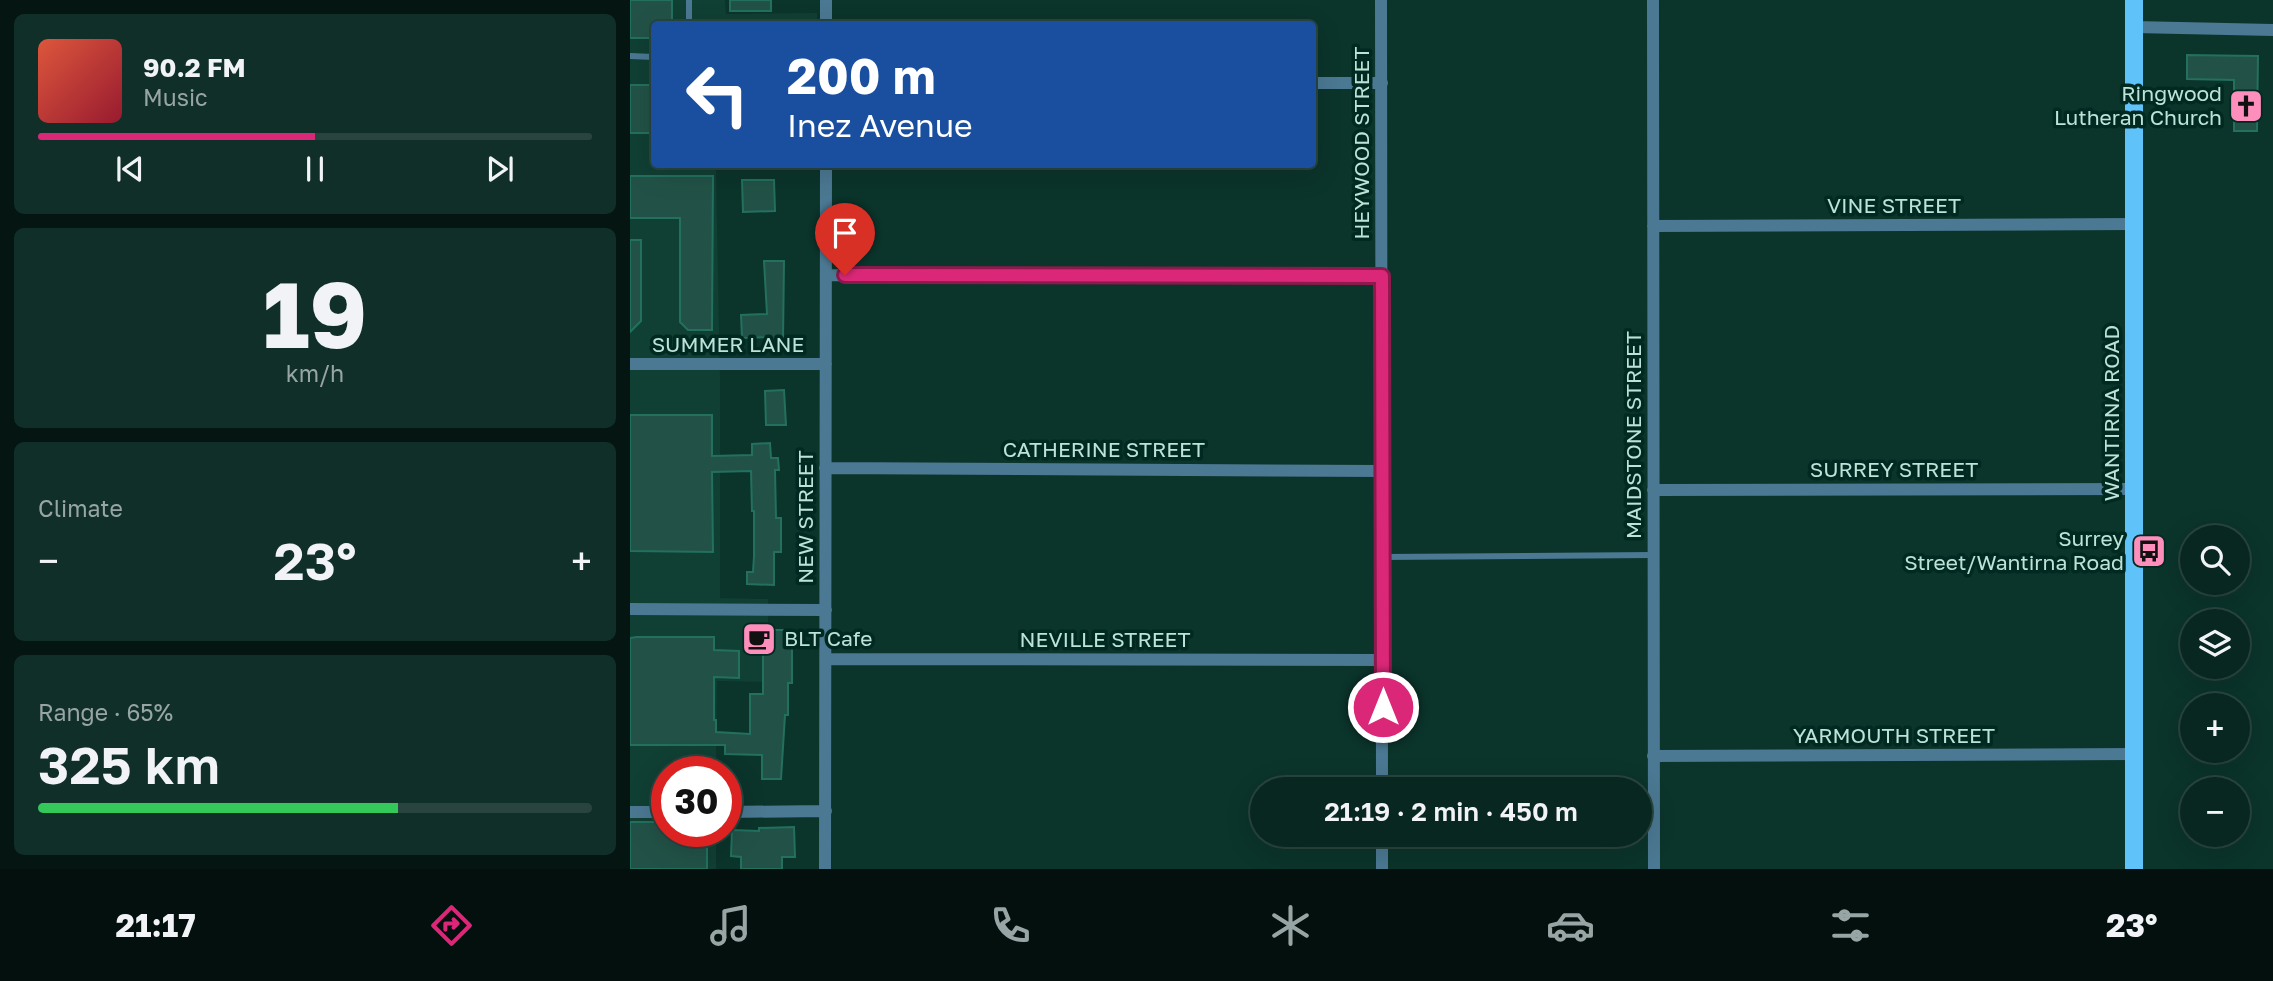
<!DOCTYPE html>
<html lang="en">
<head>
<meta charset="utf-8">
<style>
  :root { --surface:#082720; --page:#112f29; --text:#f1f3f6; --muted:#98a5a5; --line:#29443e; --accent:#db2777 }
  body { margin:0; font-family:"Golos Text",sans-serif; background:var(--page); color:var(--text); height:100vh; display:flex; flex-direction:column; font-size:26px; white-space:nowrap }
  * { box-sizing:border-box; margin:0 }
  p { font-size:23px; color:var(--muted) }
  .icon { flex:none; width:38px; height:38px; fill:none; stroke:currentColor; stroke-width:2; stroke-linecap:round; stroke-linejoin:round }
  .map { position:relative; flex:1; overflow:hidden }
  .details { display:flex; flex-direction:column; gap:14px; padding:14px; background:#041512; width:630px }
  .details>* { flex:none }
  .hud { position:absolute; left:21px; top:21px; width:665px; height:147px; border-radius:7px; box-shadow:0 7px 28px #0002,0 0 0 2px var(--line); background:#1a4fa0; color:#fff; overflow:hidden }
  .fabs { position:absolute; left:1550px; top:525px; display:grid; gap:14px }
  .fabs a { display:grid; place-items:center; width:70px; height:70px; border-radius:50%; background:var(--surface); box-shadow:0 7px 28px #0002,0 0 0 2px var(--line); font-size:35px }
  .speed { position:absolute; left:21px; top:756px; display:flex; gap:14px; font-size:35px; font-weight:700; text-align:center }
  .speed>* { display:grid; place-content:center; width:91px; height:91px; border-radius:50%; background:var(--surface); box-shadow:0 7px 28px #0002,0 0 0 2px var(--line); line-height:1 }
  .speed .limit { border:10px solid #d22; background:#fff; color:#111 }
  .pin { position:absolute; display:grid; place-items:center; width:60px; height:60px; color:#fff; margin:-72px -30px; border-radius:50% 50% 50% 0; rotate:-45deg; box-shadow:0 0 7px #0007 }
  .pin .icon { rotate:45deg }
  .me { position:absolute; width:77px; margin:-38px; rotate:0deg; stroke-linejoin:round; filter:drop-shadow(0 0 5px #0008) }
  .turn { display:flex; align-items:center; gap:24px; height:147px; padding:0 21px; font-size:32px }
  .turn .icon { width:91px; height:91px; stroke-width:2.5 }
  .turn b { display:block; font-size:49px; line-height:60px }
  .big { font-size:52px; font-weight:600; line-height:1.1 }
  .details .card { flex:1; display:flex; flex-direction:column; justify-content:center; gap:10px; min-width:0; padding:0 24px; border-radius:10px; background:var(--page) }
  .details .dial { align-items:center; gap:0 }
  .dial b { font-size:91px; line-height:1 }
  .song { display:flex; align-items:center; gap:21px }
  .cover { width:84px; height:84px; border-radius:10px; background:linear-gradient(135deg,hsl(10 70% 55%),hsl(350 70% 35%)) }
  .played { height:7px; border-radius:4px; background:linear-gradient(90deg,var(--accent) 50%,var(--line) 50%) }
  .keys { display:flex; justify-content:space-around; direction:ltr }
  .heat { display:flex; justify-content:space-between; align-items:center; font-size:38px; direction:ltr }
  .charge { height:10px; border-radius:5px; background:linear-gradient(90deg,#34c759 65%,var(--line) 0) }
  .trip { position:absolute; left:620px; top:777px; width:402px; height:70px; border-radius:35px; background:var(--surface); box-shadow:0 7px 28px #0002,0 0 0 2px var(--line); font-weight:600; line-height:70px; text-align:center }
  .tab-bar { display:flex; height:112px; justify-content:space-around; align-items:center; background:#03100d; color:var(--muted) }
  .tab-bar .icon { width:49px; height:49px }
  .tab-bar .selected { color:var(--accent) }
  .tab-bar b { font-size:32px; color:var(--text) }
  main { display:flex; flex:1; min-height:0 }
  .map>svg:first-child { display:block }
  .built { fill:#103f34 }
  .building { fill:#225247; stroke:#23705f; stroke-width:2 }
  .lines { fill:none; stroke-linecap:round; stroke-linejoin:round }
  .service { stroke:#4b7892; stroke-width:6 }
  .minor { stroke:#4b7892; stroke-width:12 }
  .primary { stroke:#5fc2f9; stroke-width:18 }
  .route-casing { stroke:#8e194d; stroke-width:18 }
  .route { stroke:#db2777; stroke-width:12 }
  .labels { text-anchor:middle; stroke-width:7; stroke-linejoin:round; paint-order:stroke }
  .poi-label { font-size:21px; fill:#bee2d7; stroke:#002a21; text-anchor:end }
  .street-label { font-size:21px; fill:#bee2d7; stroke:#002a21 }
</style>
</head>
<body>
<main>
<section class="details">
<div class="card">
<div class="song"><i class="cover"></i><div><b>90.2 FM</b><p>Music</p></div></div>
<div class="played"></div>
<div class="keys"><svg class="icon" aria-label="previous" viewBox="0 0 24 24"><path d="M18 5L8 12l10 7zM5 5v14"/></svg><svg class="icon" aria-label="pause" viewBox="0 0 24 24"><path d="M8 5v14M16 5v14"/></svg><svg class="icon" aria-label="next" viewBox="0 0 24 24"><path d="M6 5l10 7-10 7zM19 5v14"/></svg></div>
</div>
<div class="card dial"><b>19</b><p>km/h</p></div>
<div class="card"><p>Climate</p>
<div class="heat"><a>−</a><b class="big">23°</b><a>+</a></div>
</div>
<div class="card"><p>Range · 65%</p><b class="big">325 km</b><div class="charge"></div></div>
</section>
<div class="map">
<svg width="1643" height="869" viewBox="0 0 1643 869">
  <rect width="100%" height="100%" fill="#0b342b"/>
  <path class="built" d="M0,0H95L96,14L187,13V24H24V164L75,165V170H86L90,379V598L138,599V655H133V682L87,681L86,772H37V831H86V869H0Z"/>
  <path class="building" d="M0,0H42V24H24V38H0Z
    M100,0H141V11H100Z
    M1557,55L1628,56L1627,131H1604V80L1557,79Z
    M0,85H24V133H0Z
    M0,176H83L82,330H58L50,322V218H0Z
    M112,180H144L145,211L113,212Z
    M0,240H11V321L0,332Z
    M134,261H154L153,341H138V337L112,338L111,315L137,314Z
    M154,390L156,425H136L135,391Z
    M0,415H82V456L122,455V444L140,443L141,458H148L149,470H145L146,518H151V552H144V585L117,584V572H123L124,556V511H122L121,471L82,472L83,552L0,551Z
    M116,626H137V630H162V683H158V715H155L151,779H132V755L95,754V745H0V638L7,637H84V650L109,651V678L84,677V720H86V732L120,734V694H133V653H116Z
    M0,822H37V831H77V869H0Z
    M164,827L165,857H152V869H111V857L101,856L102,830L129,831V828Z"/>
  <g class="lines">
    <path class="service" d="M59,0V24
      M0,56L24,57
      M752,557L1023,555"/>
    <path class="minor" d="M196,0V24
      M751,0L752,789
      M1023,0L1024,869
      M1504,27L1643,30
      M682,83H752
      M1023,226L1505,224
      M196,275L752,276
      M0,364H196
      M195,468L752,471
      M1023,490L1504,489
      M0,609L196,610
      M196,659L753,660
      M1023,756L1505,754
      M0,812H37
      M96,812L196,811
      M195,869L196,164
      M752,869V835"/>
    <path class="primary" d="M1504,0V869"/>
  </g>
  <g class="lines">
    <g class="route-casing">
      <path id="route" d="M215,275L752,276L753,707"/>
    </g>
    <use href="#route" class="route"/>
  </g>
  <defs>
    <g id="church-square" transform="scale(1.75)"><rect x="-9" y="-9" width="18" height="18" rx="4" fill="#fe8ebc" stroke="#002a21"/><path d="M-1.2-6h2.4v3.5h3.3v2.4h-3.3V6h-2.4V-.1h-3.3v-2.4h3.3Z" fill="#111"/></g>
    <g id="bus-square" transform="scale(1.75)"><rect x="-9" y="-9" width="18" height="18" rx="4" fill="#fe8ebc" stroke="#002a21"/><path d="M-5-6H5V4H4V6H2V4H-2V6H-4V4H-5ZM-3.5-4V0h7V-4ZM-3.5 1.2v1.5H-2V1.2ZM2 1.2v1.5H3.5V1.2Z" fill="#111"/></g>
    <g id="cafe-square" transform="scale(1.75)"><rect x="-9" y="-9" width="18" height="18" rx="4" fill="#fe8ebc" stroke="#002a21"/><path d="M-5.5-4.5H6V0H3Q3 3.5 0 3.5H-2.5Q-5.5 3.5-5.5 0ZM3-3.2v2h1.7v-2ZM-6 4.5H4V6H-6Z" fill="#111"/></g>
  </defs>
  <g fill-rule="evenodd">
    <use href="#church-square" x="1616" y="106"/>
    <use href="#bus-square" x="1519" y="551"/>
    <use href="#cafe-square" x="129" y="639"/>
  </g>
  <g class="labels">
    <g class="poi-label">
      <text x="1592" y="101">Ringwood<tspan x="1592" dy="24">Lutheran Church</tspan></text>
      <text x="1494" y="546">Surrey<tspan x="1494" dy="24">Street/Wantirna Road</tspan></text>
      <text x="154" y="646" text-anchor="start">BLT Cafe</text>
    </g>
    <g class="street-label">
      <text transform="translate(732 143) rotate(-90)" y="7">HEYWOOD STREET</text>
      <text x="1264" y="213">VINE STREET</text>
      <text x="98" y="352">SUMMER LANE</text>
      <text transform="translate(1482 413) rotate(-90)" y="7">WANTIRNA ROAD</text>
      <text transform="translate(1004 435) rotate(-90)" y="7">MAIDSTONE STREET</text>
      <text x="474" y="457">CATHERINE STREET</text>
      <text x="1264" y="477">SURREY STREET</text>
      <text transform="translate(176 517) rotate(-90)" y="7">NEW STREET</text>
      <text x="475" y="647">NEVILLE STREET</text>
      <text x="1264" y="743">YARMOUTH STREET</text>
    </g>
  </g>
</svg>
<div class="fabs">
<a><svg class="icon" aria-label="search" viewBox="0 0 24 24"><circle cx="10" cy="10" r="6"/><path d="M15 15l6 6"/></svg></a>
<a><svg class="icon" aria-label="layers" viewBox="0 0 24 24"><path d="M12 4l9 5-9 5-9-5zM3 14l9 5 9-5"/></svg></a>
<a>+</a>
<a>−</a>
</div>
<div class="speed"><div class="limit">30</div></div>
<div class="pin" style="left:215px;top:275px;background:#d93025"><svg class="icon" aria-label="arrive" viewBox="0 0 24 24"><path d="M6 21V4h12l-3 4 3 4H6"/></svg></div>
<svg class="me" style="left:753px;top:707px" viewBox="-20 -20 40 40"><circle r="17" fill="#db2777" stroke="#fff" stroke-width="3"/><path d="M0-11L8 9 0 5-8 9z" fill="#fff"/></svg>
<div class="trip">21:19 · 2 min · 450 m</div>
<div class="hud">
<div class="turn"><svg class="icon" aria-label="left" viewBox="0 0 24 24"><path d="M17 20v-9H6M10 6l-5 5 5 5"/></svg><div><b>200 m</b>Inez Avenue</div></div>
</div>
</div>
</main>
<nav class="tab-bar">
<b>21:17</b>
<svg class="icon selected" aria-label="directions" viewBox="0 0 24 24"><path d="M12 3l9 9-9 9-9-9zM9 14v-3h6M13 9l2 2-2 2"/></svg>
<svg class="icon" aria-label="music" viewBox="0 0 24 24"><path d="M9 18V5l10-2v13"/><circle cx="6" cy="18" r="3"/><circle cx="16" cy="16" r="3"/></svg>
<svg class="icon" aria-label="phone" viewBox="0 0 24 24"><path d="M5 4h4l2 5-3 2q2 4 5 5l2-3 5 2v4C11 20 4 13 5 4z"/></svg>
<svg class="icon" aria-label="climate" viewBox="0 0 24 24"><path d="M12 3v18M4 7l16 10M4 17L20 7"/></svg>
<svg class="icon" aria-label="car" viewBox="0 0 24 24"><path d="M5 17H2v-5l4-1 3-4h7l3 4 3 1v5h-3M9 17h6M6 11h13"/><circle cx="7" cy="17" r="2"/><circle cx="17" cy="17" r="2"/></svg>
<svg class="icon" aria-label="filters" viewBox="0 0 24 24"><path d="M4 7h16M4 17h16"/><circle cx="9" cy="7" r="2"/><circle cx="15" cy="17" r="2"/></svg>
<b>23°</b>
</nav>
</body>
</html>
